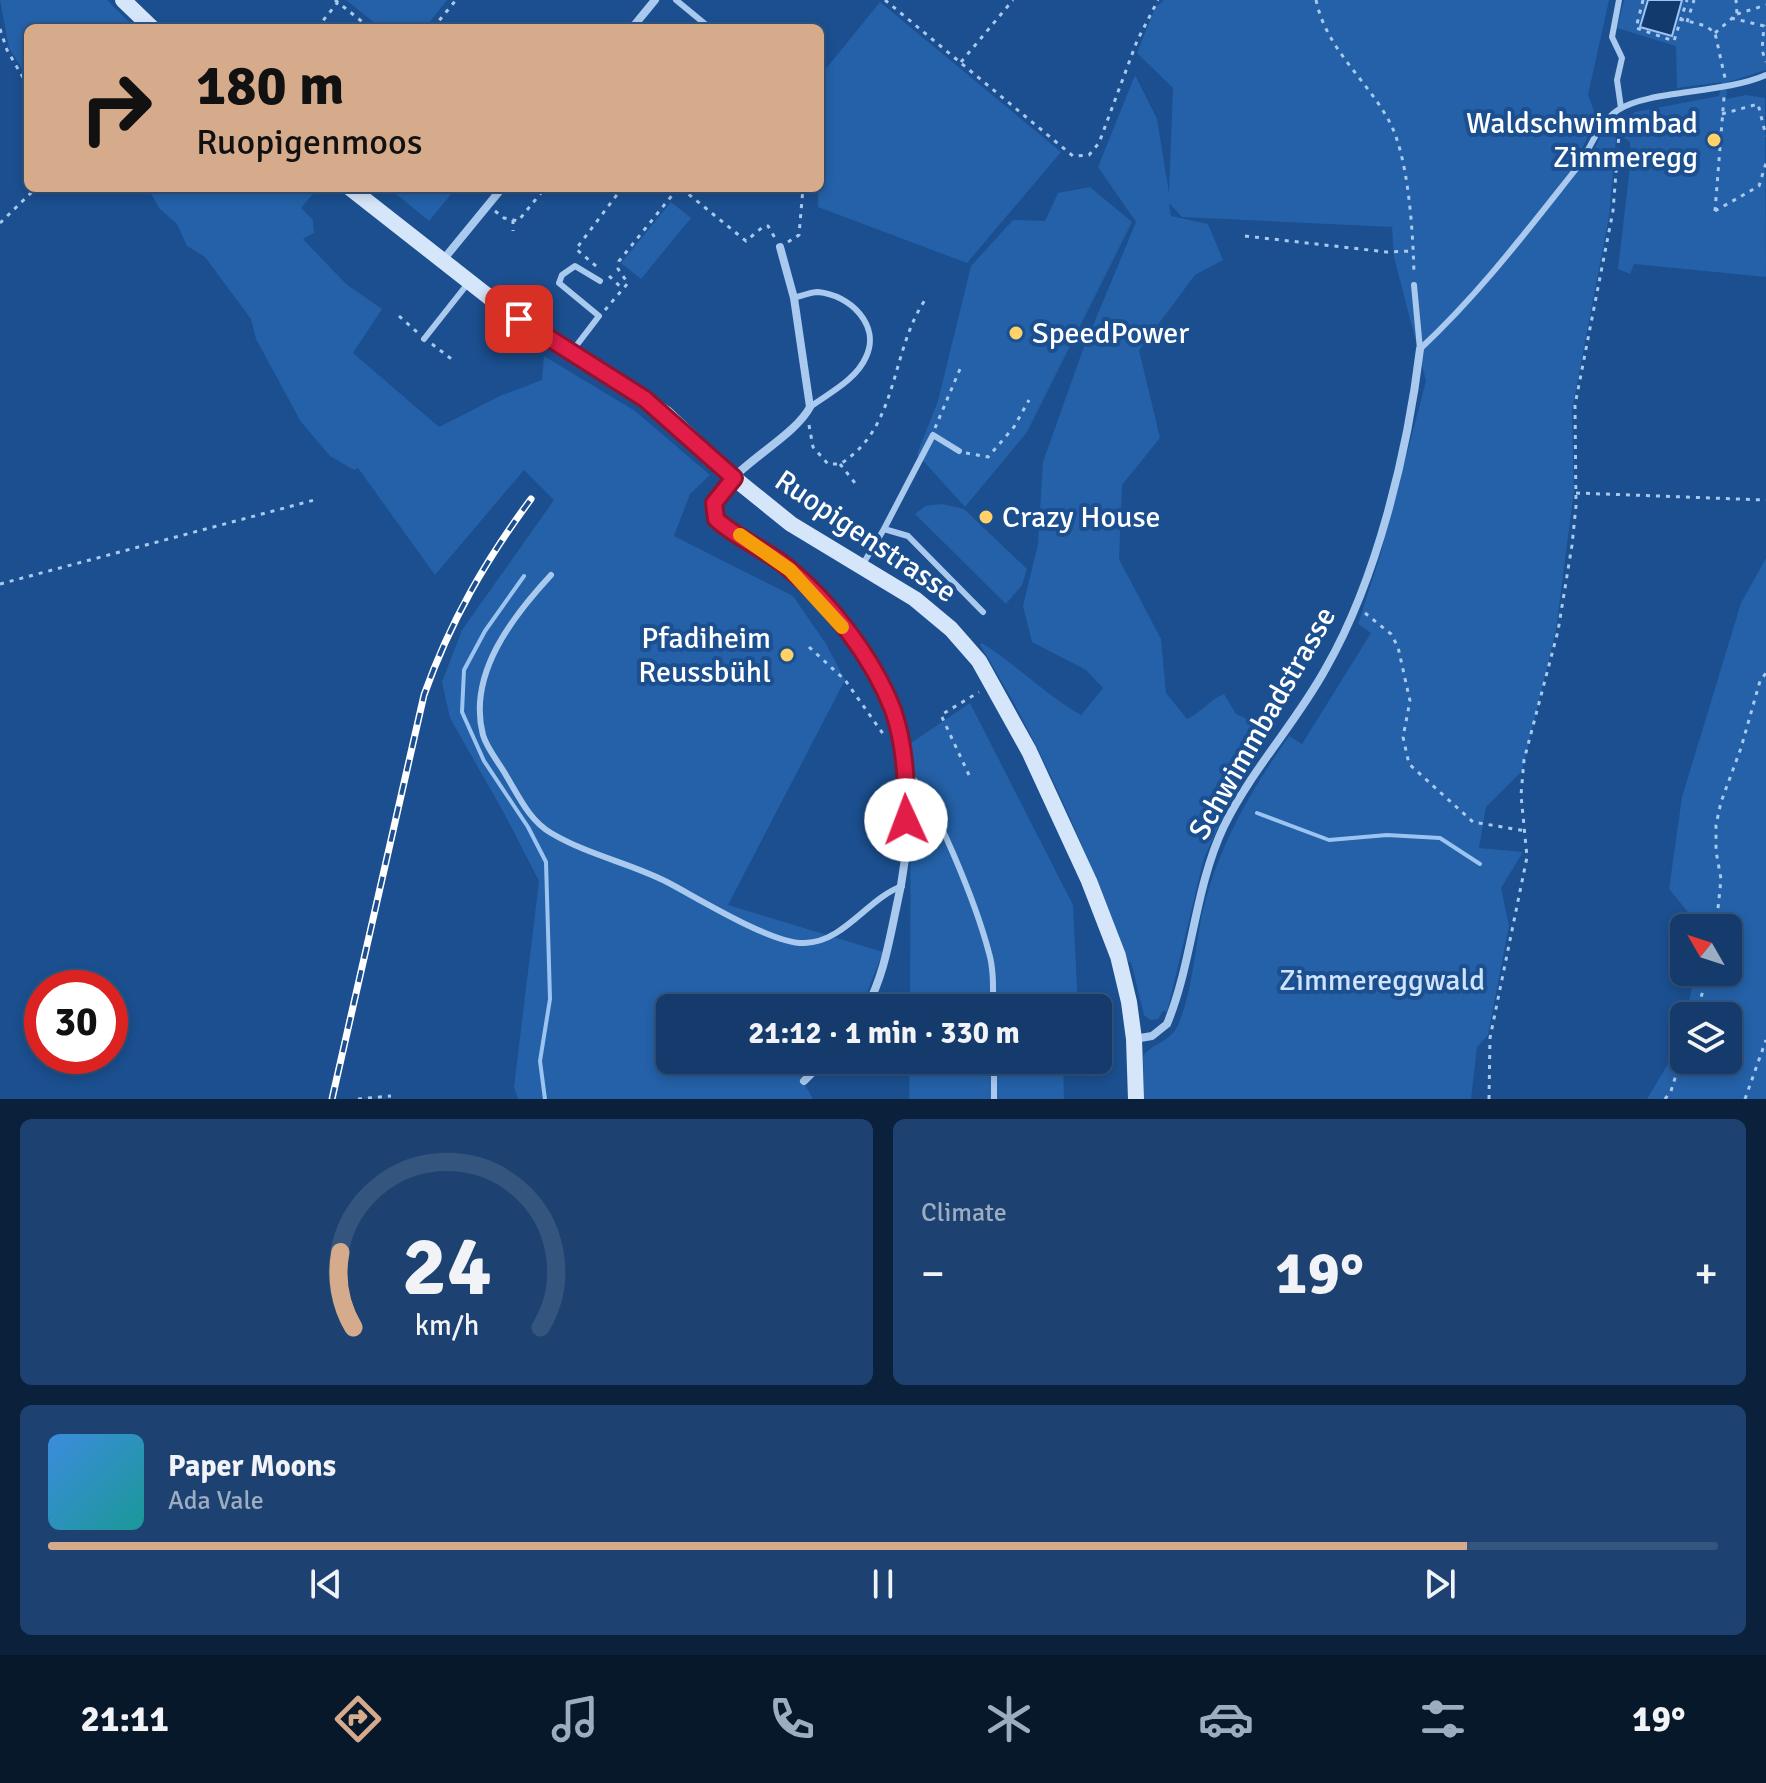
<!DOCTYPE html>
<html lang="en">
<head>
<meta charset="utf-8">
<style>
  :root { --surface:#143b6b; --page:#1d4271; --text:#f1f3f6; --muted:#9dadc1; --line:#33557e; --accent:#d6ab8b }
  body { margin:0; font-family:Signika,sans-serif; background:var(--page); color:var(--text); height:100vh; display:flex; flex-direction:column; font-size:30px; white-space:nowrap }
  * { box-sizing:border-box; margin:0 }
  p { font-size:26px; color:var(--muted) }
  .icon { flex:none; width:44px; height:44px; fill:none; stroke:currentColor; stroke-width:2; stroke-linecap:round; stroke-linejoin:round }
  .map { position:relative; height:1099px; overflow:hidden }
  .sheet { display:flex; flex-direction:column; gap:20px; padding:20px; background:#0b203b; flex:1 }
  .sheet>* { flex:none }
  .hud { position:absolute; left:24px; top:24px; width:800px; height:168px; border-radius:12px; box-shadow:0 4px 12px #0003,0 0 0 2px var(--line); background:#d6ab8b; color:#111; overflow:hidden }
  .needle { width:52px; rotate:309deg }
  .fabs { position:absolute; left:1670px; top:914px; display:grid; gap:16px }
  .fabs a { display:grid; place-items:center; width:72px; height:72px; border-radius:12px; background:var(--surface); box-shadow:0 4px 12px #0003,0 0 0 2px var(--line); font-size:40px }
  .speed { position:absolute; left:24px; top:970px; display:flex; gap:16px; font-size:40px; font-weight:700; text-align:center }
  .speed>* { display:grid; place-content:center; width:104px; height:104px; border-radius:50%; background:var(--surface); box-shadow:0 4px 12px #0003,0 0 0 2px var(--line); line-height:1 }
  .speed .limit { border:12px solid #d22; background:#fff; color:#111 }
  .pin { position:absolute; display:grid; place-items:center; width:68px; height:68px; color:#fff; margin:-34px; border-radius:16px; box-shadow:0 4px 12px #0006 }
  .me { position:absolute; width:88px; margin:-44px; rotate:358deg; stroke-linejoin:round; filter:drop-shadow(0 0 6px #0008) }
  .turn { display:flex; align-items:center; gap:28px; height:168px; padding:0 40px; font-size:36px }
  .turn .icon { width:104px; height:104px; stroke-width:2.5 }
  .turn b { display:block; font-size:56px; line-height:68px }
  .big { font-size:60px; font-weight:700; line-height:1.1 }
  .sheet .widget { flex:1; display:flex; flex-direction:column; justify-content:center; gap:12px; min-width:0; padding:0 28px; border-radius:12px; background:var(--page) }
  .sheet .dial { align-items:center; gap:0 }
  .dial svg { height:208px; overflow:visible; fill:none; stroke:var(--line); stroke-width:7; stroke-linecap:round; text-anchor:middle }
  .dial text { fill:var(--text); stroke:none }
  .song { display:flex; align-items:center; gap:24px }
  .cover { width:96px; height:96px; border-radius:12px; background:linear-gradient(135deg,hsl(210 70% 55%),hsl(180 70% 35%)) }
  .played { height:8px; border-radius:4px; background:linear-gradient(90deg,var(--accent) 85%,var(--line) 85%) }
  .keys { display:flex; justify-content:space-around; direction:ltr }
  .heat { display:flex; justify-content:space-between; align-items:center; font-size:44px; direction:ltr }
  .sheet .tiles { flex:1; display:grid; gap:20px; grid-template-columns:1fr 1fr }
  .widget:last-child { grid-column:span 2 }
  .trip { position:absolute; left:656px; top:994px; width:456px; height:80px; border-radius:12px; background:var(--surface); box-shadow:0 4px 12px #0003,0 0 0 2px var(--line); font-weight:700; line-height:80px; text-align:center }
  .tab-bar { display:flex; height:128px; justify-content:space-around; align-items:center; background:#08182b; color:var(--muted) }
  .tab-bar .icon { width:56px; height:56px }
  .tab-bar .active { color:var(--accent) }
  .tab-bar b { font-size:36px; color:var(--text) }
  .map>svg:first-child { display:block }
  .green { fill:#2461a8 }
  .water { fill:#123a6d; stroke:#9cc4f0; stroke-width:2 }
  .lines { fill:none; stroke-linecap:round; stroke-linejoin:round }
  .stream { stroke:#9cc4f0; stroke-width:4 }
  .path { stroke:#a9c9ee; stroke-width:3; stroke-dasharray:4 6; stroke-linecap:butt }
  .lane { stroke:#a9c9ee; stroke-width:6 }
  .street { stroke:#a9c9ee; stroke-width:8 }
  .secondary { stroke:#d6e6fa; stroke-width:16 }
  .rail-casing { stroke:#fff; stroke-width:7 }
  .rail { stroke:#1b4f8f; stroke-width:4; stroke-dasharray:12; stroke-linecap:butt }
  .route-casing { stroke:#92132f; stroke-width:20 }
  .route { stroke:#e11d48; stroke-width:14 }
  .slow { stroke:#f59e0b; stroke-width:14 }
  .poi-dot { fill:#ffd166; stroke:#1b4f8f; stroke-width:3 }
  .labels { text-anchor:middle; stroke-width:8; stroke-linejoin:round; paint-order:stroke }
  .poi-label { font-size:30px; fill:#fff; stroke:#1b4f8f; text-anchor:end }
  .street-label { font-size:30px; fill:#fff; stroke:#1b4f8f }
  .park-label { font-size:30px; fill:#cfe3fa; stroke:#1b4f8f }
</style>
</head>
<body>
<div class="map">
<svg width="1766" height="1099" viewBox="0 0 1766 1099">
  <rect width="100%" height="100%" fill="#1b4f8f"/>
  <path class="green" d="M0,0H107L135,28H28V78L9,48Z
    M346,0H447L425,28H381Z
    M1164,0H1609L1588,95L1597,119L1576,160L1586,166L1605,127L1612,122L1616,139L1609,217L1572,410L1574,491L1556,630L1522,771L1486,807L1479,848L1523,852L1501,888L1509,926L1488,1035L1477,1047L1471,1099H1144L1143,1056C1152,1044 1168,1042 1176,1029C1192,999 1195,945 1203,910C1219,845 1251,790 1289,736L1302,744L1371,633L1358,624L1380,556L1426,381L1394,257L1392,227L1182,217L1169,203L1171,216L1208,224L1223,260L1195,275L1139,350L1160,438L1122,485L1119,559L1161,639L1166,693L1187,719C1202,712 1209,700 1224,694L1236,714L1263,726L1270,734L1229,804L1204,858L1167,1012L1163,1011L1158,1019L1150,1020L1144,1015L1131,962H1128C1087,852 1042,745 980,645L982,643C1017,665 1045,695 1081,715L1103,688L1086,670L1032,642L1023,606L1038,544L1043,462L1082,352L1136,222L1098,167L1135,75L1157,119L1169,193L1173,88L1137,53L1155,8Z
    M1624,0H1766V70L1728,82L1726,99L1746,95L1765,98L1766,277L1634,264L1630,274L1618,269L1631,157L1630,142L1623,137L1627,118L1635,112L1719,96L1722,82L1677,88L1676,46L1617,28Z
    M880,2L1061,152L967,263L818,207L820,76Z
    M1090,187L1132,222L1027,432L965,507L917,454L938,401L971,266L1013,220L1045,221L1058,193Z
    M148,188H318L301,208L313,220L314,233L303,239L346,284L382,309L353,353L439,427L500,396L542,380L544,356L635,411L710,475L690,494L674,536L793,596L826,644L845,680L728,905L883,952L861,1008H670V1060H818L801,1078L813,1099H518L514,1087L539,881L504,813L450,718L442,682L462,630L554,500L524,470L435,575L358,468L354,470L330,456L301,422L256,339L251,319L205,257L187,246L177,224L159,208Z
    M389,188H456L429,221Z
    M671,202L691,218L641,279L621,263Z
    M942,504L964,509L1027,569L1022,585L1006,604L915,514L925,506Z
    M1766,558V1099H1647L1672,1057L1684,1020V1060H1728V1016H1686L1695,972H1728V928H1701L1669,889L1682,797L1741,603Z
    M970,703L1073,905L1078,1008H910L911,743Z
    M910,1060H1063L1064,1099H909Z"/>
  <path class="water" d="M1648,0H1682L1672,36L1640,27Z"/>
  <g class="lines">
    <path class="stream" d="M524,576L485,631L464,670L462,712L484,761L528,827L546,862L550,999L540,1061L545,1099
      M1257,813L1329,840L1387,835L1440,838L1480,864"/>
    <path class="path" d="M335,0L370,28
      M885,0L1073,156L1089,155L1099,143L1137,41L1158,0
      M1316,0C1326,48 1365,78 1388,119C1409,155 1413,234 1414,275
      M1643,0L1636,28L1674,41L1687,0
      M1737,14L1766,5
      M1731,18L1764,26L1762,50L1766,62
      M1680,19L1706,26L1715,33L1725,78
      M1687,22L1694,0
      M317,28L338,2
      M433,28L456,0
      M0,29L7,50L28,86
      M1715,33L1737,14L1736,0
      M961,62L1013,0
      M1722,114L1758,104L1766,136
      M681,188L746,241L764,226H768L775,238
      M495,211L504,218L518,221L545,188
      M1715,211L1724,97
      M1715,211L1759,186L1766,163
      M513,220V231
      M0,223L36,188
      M1245,236L1387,252L1413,251
      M788,242L799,235L803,188
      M596,266L576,249L622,188
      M609,276L623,289
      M605,310L628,283L618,269L619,261L678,188
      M399,316L417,332
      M432,344L454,361
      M809,425L813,447L828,464H840C899,428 890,352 925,300
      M935,428L960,369
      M966,453L988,457L1014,427L1029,400
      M840,464L855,483
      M1576,493L1766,500
      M0,584L318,499
      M1365,613L1391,634L1398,647L1410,701L1403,737L1409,764L1473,822L1526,831
      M809,647L845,680L886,738
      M969,775L941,715L979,692
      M1716,928L1721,879L1716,851V825L1721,802L1741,748L1760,681L1766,673
      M1696,1016L1708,972
      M358,1099L391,1096
      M1489,1099L1490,1038L1527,857L1521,795L1524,760L1558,631L1572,545L1576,506L1575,405L1613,211L1620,121
      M1665,1099L1671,1091L1684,1049
      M1745,1099L1766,1040"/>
    <path class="lane" d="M676,0L710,28
      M1619,0L1612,37L1622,58L1617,80L1621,108
      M1414,285L1420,349
      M794,298C801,296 811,292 818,292C850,295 881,325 866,357C856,380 829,393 810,407
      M424,339L469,282
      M1420,349C1479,294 1526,232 1576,169C1591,149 1597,124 1618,110C1649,90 1723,94 1766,75
      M573,350L599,316L559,283L562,275L575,266L600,281
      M884,529L933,435L959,451
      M863,564L884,529L908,536L983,612
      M551,575C513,616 467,674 483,735C487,749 500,764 507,777C519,797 530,821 551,833C588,855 630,863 667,882C698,898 773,945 805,943C844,942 867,899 902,886
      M904,769C934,794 978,911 989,953C994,970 993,990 993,1008
      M994,1060V1099"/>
    <path class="street" d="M632,28L655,0
      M780,247L794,298L810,407C791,443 713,475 714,513L721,524C869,613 937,735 896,909C889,942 883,978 866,1008
      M443,260L502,188
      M1134,1039L1152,1036L1167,1024C1193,961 1194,889 1224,826C1252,769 1296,723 1326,668C1377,579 1408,450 1420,349
      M804,1081L825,1060"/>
    <path class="secondary" d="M123,0L152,28
      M350,188L503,308L666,414L734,478L791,524L915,599L951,629L979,661L1029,751L1089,881L1118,956L1129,1002L1134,1039L1136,1099"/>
    <g class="rail-casing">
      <path id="rail" d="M332,1099L424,695C450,622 485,561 531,499"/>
    </g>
    <use href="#rail" class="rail"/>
  </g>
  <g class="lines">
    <g class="route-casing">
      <path id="route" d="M519,319L645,399L734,478L714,503L716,519C736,538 765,549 787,567C830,602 873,658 893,710C905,744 907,785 906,820"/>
    </g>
    <use href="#route" class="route"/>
    <path class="slow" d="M740,535L790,570L842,627"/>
  </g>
  <g class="poi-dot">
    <circle cx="1714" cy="140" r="8"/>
    <circle cx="1016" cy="333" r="8"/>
    <circle cx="986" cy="517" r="8"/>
    <circle cx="787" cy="655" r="8"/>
  </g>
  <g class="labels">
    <g class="poi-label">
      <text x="1698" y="133">Waldschwimmbad<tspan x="1698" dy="34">Zimmeregg</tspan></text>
      <text x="1032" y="343" text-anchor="start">SpeedPower</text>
      <text x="1002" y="527" text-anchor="start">Crazy House</text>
      <text x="771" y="648">Pfadiheim<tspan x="771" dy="34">Reussbühl</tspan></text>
    </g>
    <g class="street-label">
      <text transform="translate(866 536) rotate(34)" y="10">Ruopigenstrasse</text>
      <text transform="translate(1262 723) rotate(-60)" y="10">Schwimmbadstrasse</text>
    </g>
    <g class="park-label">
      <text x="1382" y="990">Zimmereggwald</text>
    </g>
  </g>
</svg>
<div class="fabs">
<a><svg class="needle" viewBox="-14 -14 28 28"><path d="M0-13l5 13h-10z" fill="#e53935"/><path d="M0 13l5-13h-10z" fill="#9dadc1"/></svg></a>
<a><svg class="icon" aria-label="layers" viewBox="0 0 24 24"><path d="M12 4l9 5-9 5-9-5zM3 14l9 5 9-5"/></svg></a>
</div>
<div class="speed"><div class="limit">30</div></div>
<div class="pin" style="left:519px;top:319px;background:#d93025"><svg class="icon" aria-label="arrive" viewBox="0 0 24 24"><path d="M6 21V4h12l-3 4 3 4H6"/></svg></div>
<svg class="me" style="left:906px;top:820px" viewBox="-20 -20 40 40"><circle r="19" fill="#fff"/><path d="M0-13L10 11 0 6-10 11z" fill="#e11d48"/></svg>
<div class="trip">21:12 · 1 min · 330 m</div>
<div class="hud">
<div class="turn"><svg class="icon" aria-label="right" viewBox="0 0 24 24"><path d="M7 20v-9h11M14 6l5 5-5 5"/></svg><div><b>180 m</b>Ruopigenmoos</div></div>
</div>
</div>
<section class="sheet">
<div class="tiles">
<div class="widget dial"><svg viewBox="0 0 100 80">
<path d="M14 69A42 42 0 1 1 86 69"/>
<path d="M14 69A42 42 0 0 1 9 40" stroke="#d6ab8b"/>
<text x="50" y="56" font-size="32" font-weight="700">24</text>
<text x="50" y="72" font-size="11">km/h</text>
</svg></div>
<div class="widget"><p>Climate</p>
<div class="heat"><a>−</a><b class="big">19°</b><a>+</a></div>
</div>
<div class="widget">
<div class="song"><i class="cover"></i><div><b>Paper Moons</b><p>Ada Vale</p></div></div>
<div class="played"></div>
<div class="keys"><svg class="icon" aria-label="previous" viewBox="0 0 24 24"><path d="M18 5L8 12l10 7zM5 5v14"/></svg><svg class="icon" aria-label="pause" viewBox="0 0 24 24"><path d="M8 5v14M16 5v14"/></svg><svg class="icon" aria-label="next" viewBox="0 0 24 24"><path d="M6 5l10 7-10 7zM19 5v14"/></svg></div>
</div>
</div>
</section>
<nav class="tab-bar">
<b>21:11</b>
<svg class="icon active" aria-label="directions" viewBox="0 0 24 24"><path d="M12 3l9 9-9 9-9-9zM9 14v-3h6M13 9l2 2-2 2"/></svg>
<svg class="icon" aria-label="music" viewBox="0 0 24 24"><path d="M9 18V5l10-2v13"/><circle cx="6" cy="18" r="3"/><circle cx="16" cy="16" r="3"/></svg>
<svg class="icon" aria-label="phone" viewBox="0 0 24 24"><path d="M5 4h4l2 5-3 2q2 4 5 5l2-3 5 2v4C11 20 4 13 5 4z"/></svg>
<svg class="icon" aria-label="climate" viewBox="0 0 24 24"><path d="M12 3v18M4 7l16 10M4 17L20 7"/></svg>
<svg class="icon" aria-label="car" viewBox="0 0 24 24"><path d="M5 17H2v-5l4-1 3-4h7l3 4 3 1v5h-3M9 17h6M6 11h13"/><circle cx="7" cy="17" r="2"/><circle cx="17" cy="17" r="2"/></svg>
<svg class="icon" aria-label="filters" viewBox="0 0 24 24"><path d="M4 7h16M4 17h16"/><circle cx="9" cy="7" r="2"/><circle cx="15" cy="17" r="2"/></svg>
<b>19°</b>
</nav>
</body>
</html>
